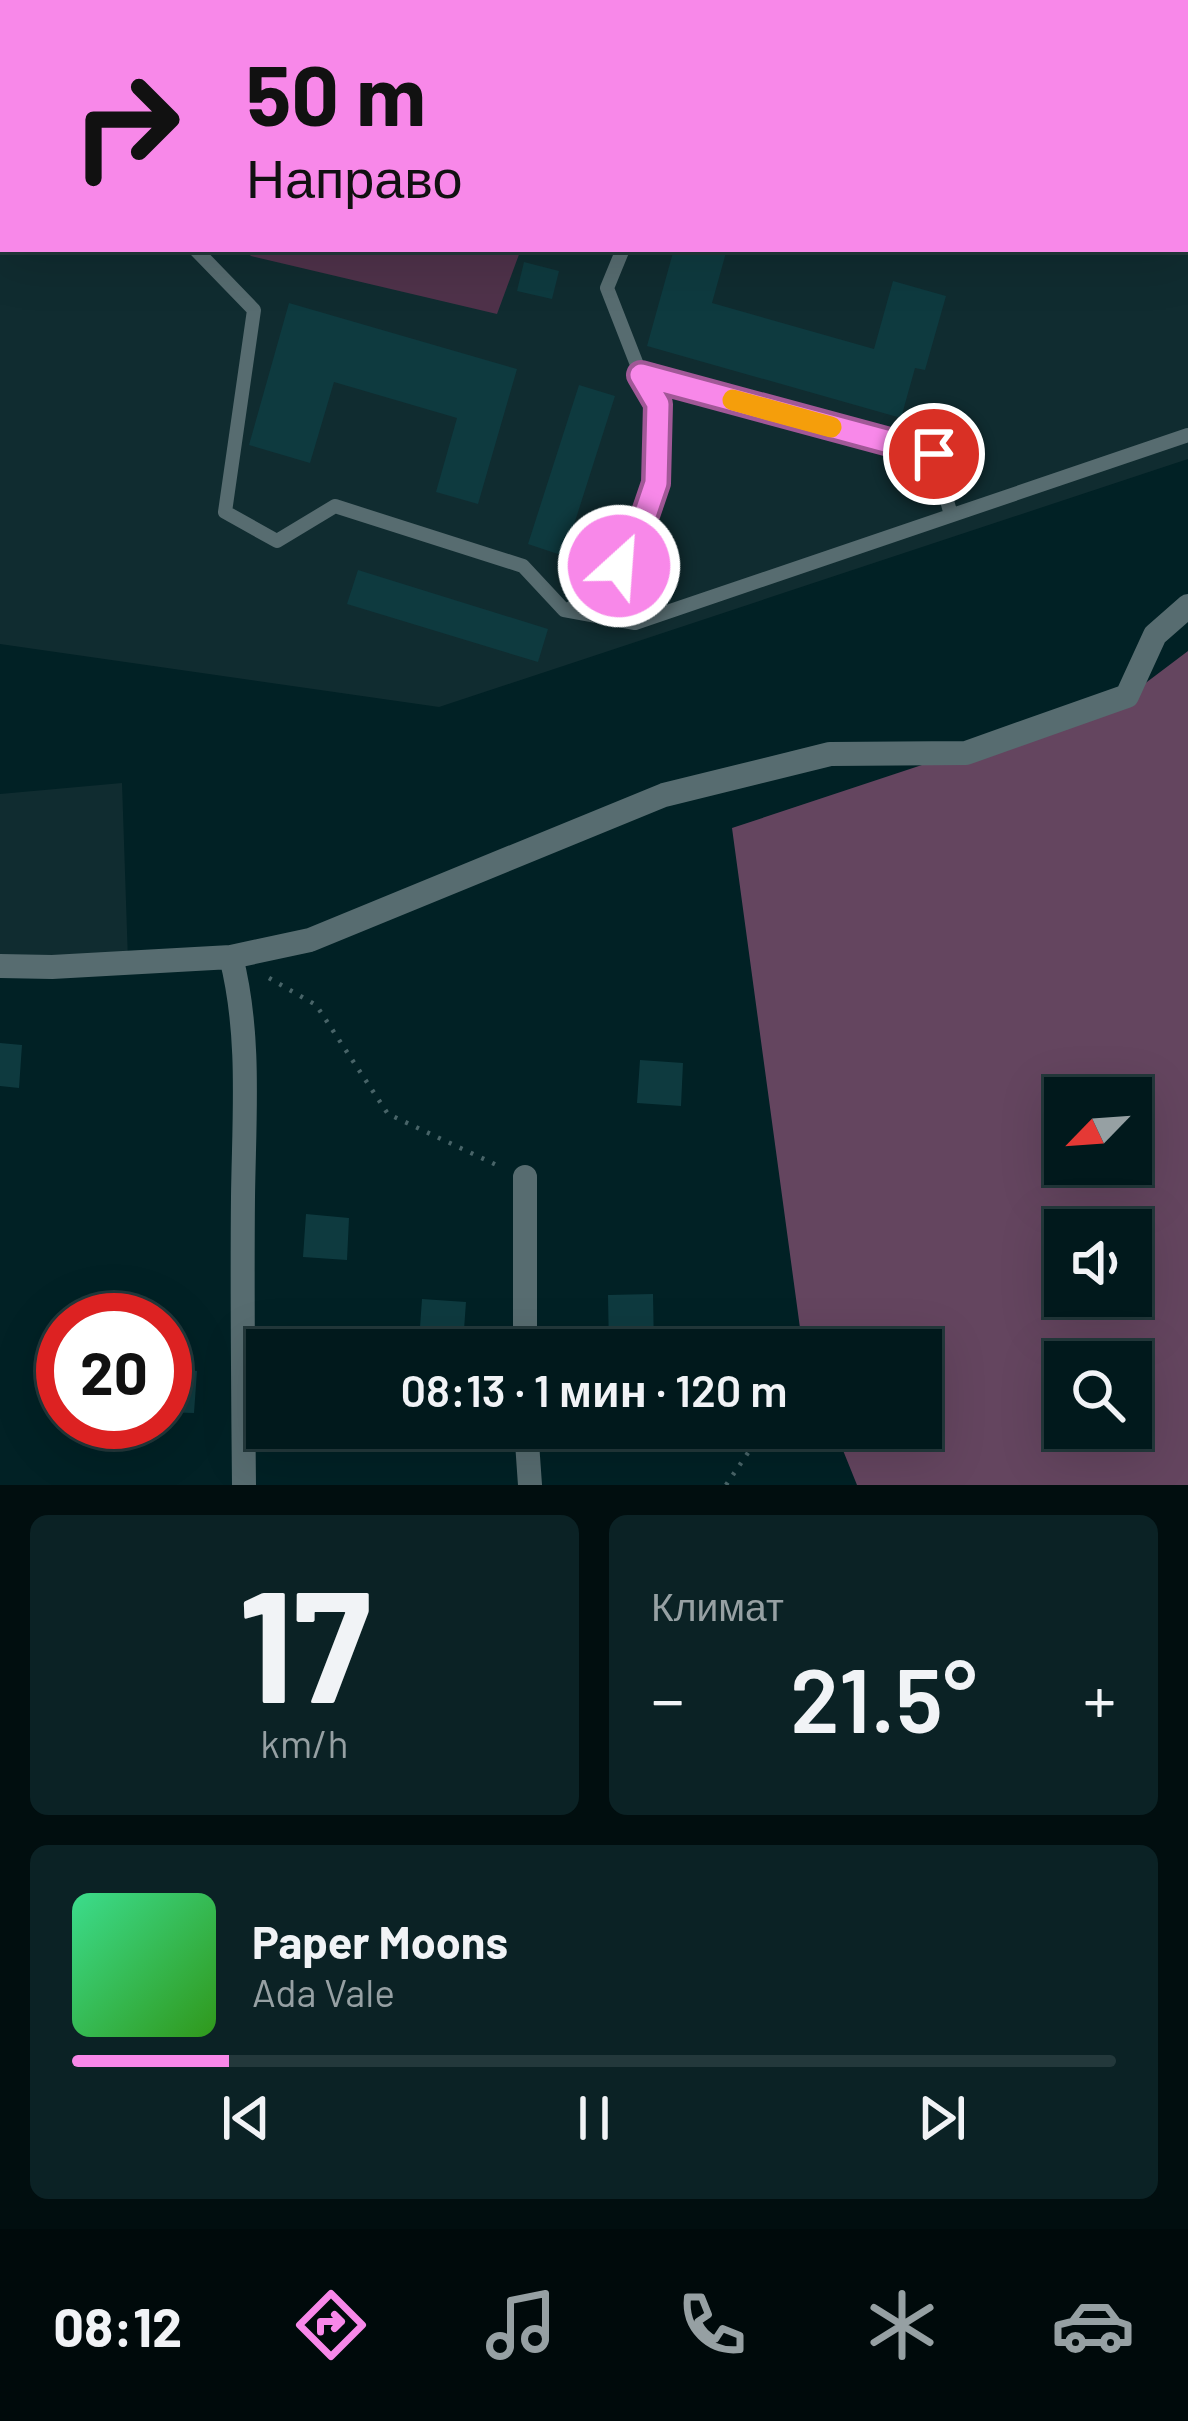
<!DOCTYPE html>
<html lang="ru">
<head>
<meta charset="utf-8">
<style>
  :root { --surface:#01191c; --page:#0b2225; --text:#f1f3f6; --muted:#96a0a3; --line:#23383b; --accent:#f888e9 }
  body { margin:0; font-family:Barlow,sans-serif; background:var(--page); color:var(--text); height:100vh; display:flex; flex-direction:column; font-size:45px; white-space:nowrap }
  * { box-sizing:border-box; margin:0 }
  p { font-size:39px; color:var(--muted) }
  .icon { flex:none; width:66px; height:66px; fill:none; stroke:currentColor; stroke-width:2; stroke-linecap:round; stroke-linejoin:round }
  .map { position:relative; height:1485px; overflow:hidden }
  .sheet { display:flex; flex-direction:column; gap:30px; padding:30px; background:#010e0f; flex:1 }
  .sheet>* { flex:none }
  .guide { position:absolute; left:0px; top:0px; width:1188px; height:252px; box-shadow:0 12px 48px #0002,0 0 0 3px var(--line); background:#f888e9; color:#111; overflow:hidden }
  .needle { width:78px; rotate:245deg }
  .controls { position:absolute; left:1044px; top:1077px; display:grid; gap:24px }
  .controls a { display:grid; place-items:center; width:108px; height:108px; border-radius:0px; background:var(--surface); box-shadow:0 12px 48px #0002,0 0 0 3px var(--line); font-size:60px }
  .speed { position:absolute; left:36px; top:1293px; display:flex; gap:24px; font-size:60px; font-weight:700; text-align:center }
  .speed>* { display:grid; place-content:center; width:156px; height:156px; border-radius:50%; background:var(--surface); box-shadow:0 12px 48px #0002,0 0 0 3px var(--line); line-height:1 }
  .speed .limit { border:18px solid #d22; background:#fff; color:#111 }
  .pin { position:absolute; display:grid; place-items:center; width:102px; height:102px; color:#fff; margin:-51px; border:6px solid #fff; border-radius:50%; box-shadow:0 3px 12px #0007 }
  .me { position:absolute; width:132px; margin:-66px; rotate:26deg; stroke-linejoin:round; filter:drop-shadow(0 0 9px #0008) }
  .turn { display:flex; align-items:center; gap:42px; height:252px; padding:0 48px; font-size:54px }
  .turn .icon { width:156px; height:156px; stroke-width:2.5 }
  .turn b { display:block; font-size:84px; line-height:102px }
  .big { font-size:90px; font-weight:600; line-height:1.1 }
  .sheet .widget { flex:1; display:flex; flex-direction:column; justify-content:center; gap:18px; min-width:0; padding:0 42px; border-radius:18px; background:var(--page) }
  .sheet .dial { align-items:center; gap:0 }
  .dial b { font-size:156px; line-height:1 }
  .song { display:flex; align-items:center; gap:36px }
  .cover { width:144px; height:144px; border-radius:18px; background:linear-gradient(135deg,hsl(150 70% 55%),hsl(110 70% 35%)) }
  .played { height:12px; border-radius:6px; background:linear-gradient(90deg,var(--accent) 15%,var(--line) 15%) }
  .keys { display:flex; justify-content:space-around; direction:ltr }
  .heat { display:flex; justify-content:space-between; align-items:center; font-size:66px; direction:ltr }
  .sheet .tiles { flex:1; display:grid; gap:30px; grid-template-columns:1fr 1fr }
  .widget:last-child { grid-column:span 2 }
  .trip { position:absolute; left:246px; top:1329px; width:696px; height:120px; border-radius:0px; background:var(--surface); box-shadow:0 12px 48px #0002,0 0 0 3px var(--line); font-weight:600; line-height:120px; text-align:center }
  .menu { display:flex; height:192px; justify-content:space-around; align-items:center; background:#000a0b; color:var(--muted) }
  .menu .icon { width:84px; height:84px }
  .menu .current { color:var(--accent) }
  .menu b { font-size:54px; color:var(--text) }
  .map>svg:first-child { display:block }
  .built { fill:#102c30; fill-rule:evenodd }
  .green { fill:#4f324a }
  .forest { fill:#64455f; fill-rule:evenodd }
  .building { fill:#0e3a3f }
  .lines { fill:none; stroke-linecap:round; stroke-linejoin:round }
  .path { stroke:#486468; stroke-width:4.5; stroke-dasharray:3 9; stroke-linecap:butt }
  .lane { stroke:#576c70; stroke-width:14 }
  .street { stroke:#576c70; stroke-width:24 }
  .route-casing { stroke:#a15897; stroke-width:30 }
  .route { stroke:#f888e9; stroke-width:21 }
  .slow { stroke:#f59e0b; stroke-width:21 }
</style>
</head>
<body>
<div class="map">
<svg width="1188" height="1485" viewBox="0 0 1188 1485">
  <rect width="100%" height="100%" fill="#012125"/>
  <path class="built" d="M0,0H1188V459L439,707L0,644ZM3,3H1185V249H3Z
    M122,783L128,961H0V794Z"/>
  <path class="green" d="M0,0H625L628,3H3V10Z
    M715,0H1188V98L1185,97V3H717Z
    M244,249H521L497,314L251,256Z"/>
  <path class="forest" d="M1188,651V1485H857L834,1428H921V1350H803L732,828L1127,697ZM1065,1098H1131V1164H1065ZM1065,1230H1131V1296H1065ZM1065,1362H1131V1428H1065Z"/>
  <path class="building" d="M674,249H727L712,303L874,349L893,281L946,296L925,370L915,368L901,418L647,346Z
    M524,262L559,271L552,299L517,291Z
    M289,303L517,369L478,504L436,492L457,418L334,382L310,463L249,445Z
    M579,385L615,396L564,556L528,544Z
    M358,570L548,629L538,662L347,604Z
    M0,1043L22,1045L19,1088L0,1086Z
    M640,1060L683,1063L681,1106L637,1103Z
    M306,1214L349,1218L347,1260L303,1257Z
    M653,1294L654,1350H609L608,1295Z
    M422,1299L466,1302L463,1344L419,1341Z
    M165,1369L197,1371L194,1413L165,1412Z"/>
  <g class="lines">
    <path class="path" d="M417,3L421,0
      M269,978L316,1005L388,1114L503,1168
      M726,1485L765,1428"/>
    <path class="lane" d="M301,0L315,3
      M673,0L676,3
      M0,47L3,50
      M195,249L254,310L225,512L277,541L335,506L523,566L564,610L635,623L1188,435
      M623,249L607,288L641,375L934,454L951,515
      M566,610L600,597L638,535L656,483L658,404L641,375"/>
    <path class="street" d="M231,957C251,1035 244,1117 243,1197C242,1293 243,1389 244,1485
      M0,966L52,967L231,957L310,940L664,795L830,754L966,753L1127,696L1155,635L1188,606
      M525,1350V1177
      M526,1428L530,1485"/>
  </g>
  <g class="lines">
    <g class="route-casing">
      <path id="route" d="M619,566L638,536L656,483L658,404L641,375L934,454"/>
    </g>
    <use href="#route" class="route"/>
    <path class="slow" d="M733,400L831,427"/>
  </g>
</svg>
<div class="controls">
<a><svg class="needle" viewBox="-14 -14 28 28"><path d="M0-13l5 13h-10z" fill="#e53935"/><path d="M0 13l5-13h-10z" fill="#96a0a3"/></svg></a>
<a><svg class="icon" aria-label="sound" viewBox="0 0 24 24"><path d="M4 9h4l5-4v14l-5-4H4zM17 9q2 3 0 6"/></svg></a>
<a><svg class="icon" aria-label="search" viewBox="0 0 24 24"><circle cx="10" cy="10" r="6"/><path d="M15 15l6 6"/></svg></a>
</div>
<div class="speed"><div class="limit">20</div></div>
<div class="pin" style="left:934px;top:454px;background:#d93025"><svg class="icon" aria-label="arrive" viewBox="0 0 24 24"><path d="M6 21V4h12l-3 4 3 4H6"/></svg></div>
<svg class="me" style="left:619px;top:566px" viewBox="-20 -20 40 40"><circle r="17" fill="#f888e9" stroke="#fff" stroke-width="3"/><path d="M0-11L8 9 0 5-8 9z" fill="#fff"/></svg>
<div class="trip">08:13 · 1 мин · 120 m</div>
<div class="guide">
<div class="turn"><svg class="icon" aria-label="right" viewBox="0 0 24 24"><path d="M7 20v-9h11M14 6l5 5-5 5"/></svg><div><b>50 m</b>Направо</div></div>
</div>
</div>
<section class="sheet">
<div class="tiles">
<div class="widget dial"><b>17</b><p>km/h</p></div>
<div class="widget"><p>Климат</p>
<div class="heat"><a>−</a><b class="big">21.5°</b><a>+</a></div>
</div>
<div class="widget">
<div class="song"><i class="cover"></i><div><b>Paper Moons</b><p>Ada Vale</p></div></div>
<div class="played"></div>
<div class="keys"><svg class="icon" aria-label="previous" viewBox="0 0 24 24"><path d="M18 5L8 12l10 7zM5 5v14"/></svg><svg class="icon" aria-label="pause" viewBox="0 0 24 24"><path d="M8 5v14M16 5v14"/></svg><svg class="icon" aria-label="next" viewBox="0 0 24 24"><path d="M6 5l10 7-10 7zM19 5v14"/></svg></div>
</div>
</div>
</section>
<nav class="menu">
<b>08:12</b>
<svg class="icon current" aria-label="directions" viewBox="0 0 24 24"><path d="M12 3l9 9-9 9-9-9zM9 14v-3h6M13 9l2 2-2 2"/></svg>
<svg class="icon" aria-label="music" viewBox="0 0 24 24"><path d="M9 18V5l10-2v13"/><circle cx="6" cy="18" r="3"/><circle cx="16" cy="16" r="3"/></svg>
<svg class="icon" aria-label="phone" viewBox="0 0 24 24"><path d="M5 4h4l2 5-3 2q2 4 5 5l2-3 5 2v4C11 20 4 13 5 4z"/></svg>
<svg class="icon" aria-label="climate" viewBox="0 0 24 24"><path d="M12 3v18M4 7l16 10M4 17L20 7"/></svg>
<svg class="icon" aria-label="car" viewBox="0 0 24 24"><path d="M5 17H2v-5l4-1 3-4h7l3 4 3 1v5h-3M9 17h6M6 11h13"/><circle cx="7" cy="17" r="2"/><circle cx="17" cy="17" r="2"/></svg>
</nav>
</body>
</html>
